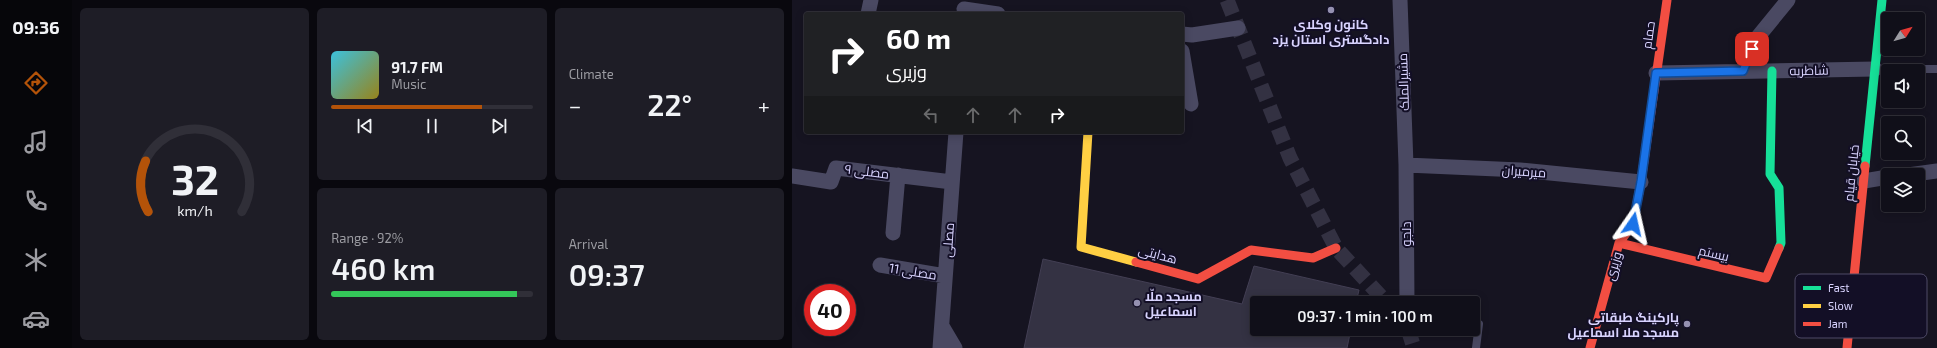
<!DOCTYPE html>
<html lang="en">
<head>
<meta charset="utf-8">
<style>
  :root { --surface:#100f19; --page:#1e1d26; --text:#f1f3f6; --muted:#9c9ca2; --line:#302f38; --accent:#b45309 }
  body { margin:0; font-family:"Exo 2",Cairo,sans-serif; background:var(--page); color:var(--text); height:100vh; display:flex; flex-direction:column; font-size:15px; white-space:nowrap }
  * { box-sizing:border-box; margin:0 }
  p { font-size:13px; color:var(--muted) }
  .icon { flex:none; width:22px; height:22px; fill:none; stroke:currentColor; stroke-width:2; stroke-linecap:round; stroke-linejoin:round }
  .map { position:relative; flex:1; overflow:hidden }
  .details { display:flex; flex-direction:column; gap:8px; padding:8px; background:#09080e; width:720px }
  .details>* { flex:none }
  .top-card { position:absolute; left:12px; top:12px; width:380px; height:122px; border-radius:4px; box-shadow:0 2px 10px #0003,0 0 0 1px var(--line); background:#202124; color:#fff; overflow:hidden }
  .needle { width:26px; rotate:53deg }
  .buttons { position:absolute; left:1089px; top:12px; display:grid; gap:8px }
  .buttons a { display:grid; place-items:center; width:44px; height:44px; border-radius:4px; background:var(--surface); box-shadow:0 2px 10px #0003,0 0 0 1px var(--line); font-size:20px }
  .speed { position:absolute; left:12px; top:284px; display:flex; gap:8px; font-size:20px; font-weight:700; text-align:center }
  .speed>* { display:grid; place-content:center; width:52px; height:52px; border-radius:50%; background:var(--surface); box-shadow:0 2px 10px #0003,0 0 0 1px var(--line); line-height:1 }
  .speed .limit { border:6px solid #d22; background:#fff; color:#111 }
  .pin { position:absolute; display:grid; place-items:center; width:34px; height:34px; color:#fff; margin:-17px; border-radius:8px; box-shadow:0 2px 6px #0006 }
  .me { position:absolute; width:44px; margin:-22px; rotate:11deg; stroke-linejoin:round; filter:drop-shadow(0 0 3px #0008) }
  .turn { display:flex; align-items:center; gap:14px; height:84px; padding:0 16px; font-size:18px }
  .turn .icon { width:52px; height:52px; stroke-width:2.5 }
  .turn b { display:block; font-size:28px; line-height:34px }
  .lanes { display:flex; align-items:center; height:38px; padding:0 16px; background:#0003; justify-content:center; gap:20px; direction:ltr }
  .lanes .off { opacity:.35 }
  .big { font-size:30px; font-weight:600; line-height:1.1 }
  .details .widget { flex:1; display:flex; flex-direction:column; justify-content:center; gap:6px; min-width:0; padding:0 14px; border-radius:6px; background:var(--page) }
  .details .dial { align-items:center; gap:0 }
  .dial svg { height:104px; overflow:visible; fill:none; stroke:var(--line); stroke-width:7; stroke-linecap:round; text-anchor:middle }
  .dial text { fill:var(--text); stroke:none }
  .song { display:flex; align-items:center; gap:12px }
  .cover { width:48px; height:48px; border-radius:6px; background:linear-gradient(135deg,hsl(190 70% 55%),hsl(50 70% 35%)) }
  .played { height:4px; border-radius:2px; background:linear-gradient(90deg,var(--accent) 75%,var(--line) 75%) }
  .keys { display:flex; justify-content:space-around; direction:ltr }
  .heat { display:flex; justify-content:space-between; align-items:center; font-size:22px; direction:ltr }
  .charge { height:6px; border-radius:3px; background:linear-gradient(90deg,#34c759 92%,var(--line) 0) }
  .details .tiles { flex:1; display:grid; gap:8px; grid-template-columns:repeat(3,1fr) }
  .widget:first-child { grid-row:span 2 }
  .trip { position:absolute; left:458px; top:296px; width:230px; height:40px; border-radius:4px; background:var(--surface); box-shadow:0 2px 10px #0003,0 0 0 1px var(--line); font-weight:600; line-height:40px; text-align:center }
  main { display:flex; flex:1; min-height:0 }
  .tabs { display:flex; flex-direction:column; width:72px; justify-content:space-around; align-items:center; background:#06060a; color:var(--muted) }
  .tabs .icon { width:28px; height:28px }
  .tabs .current { color:var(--accent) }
  .tabs b { font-size:18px; color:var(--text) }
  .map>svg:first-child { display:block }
  .building { fill:#343243; stroke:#433f54 }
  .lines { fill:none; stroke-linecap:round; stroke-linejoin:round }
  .street-tunnel { stroke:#333142; stroke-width:15; stroke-dasharray:15 8; stroke-linecap:butt }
  .lane { stroke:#4a4962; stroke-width:8 }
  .street { stroke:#4a4962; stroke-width:15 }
  .fast { stroke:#16e098; stroke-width:9 }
  .slow { stroke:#ffcf43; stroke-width:9 }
  .jam { stroke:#f24e42; stroke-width:9 }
  .route-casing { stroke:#114b97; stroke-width:10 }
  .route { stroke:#1a73e8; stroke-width:7 }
  .poi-dot { fill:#9591b1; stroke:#130f26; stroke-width:1.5 }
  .labels { text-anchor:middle; stroke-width:4; stroke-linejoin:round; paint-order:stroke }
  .poi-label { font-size:13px; font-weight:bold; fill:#d9d4ff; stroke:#130f26 }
  .street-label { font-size:13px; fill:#d9d4ff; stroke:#130f26 }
  .key { fill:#130f26; stroke:#4e4a67; stroke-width:1 }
  .key-label { font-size:11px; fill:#d9d4ff }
</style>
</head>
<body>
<main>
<nav class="tabs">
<b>09:36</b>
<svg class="icon current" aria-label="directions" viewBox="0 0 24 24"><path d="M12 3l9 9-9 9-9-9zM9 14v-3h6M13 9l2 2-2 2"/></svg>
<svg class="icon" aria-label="music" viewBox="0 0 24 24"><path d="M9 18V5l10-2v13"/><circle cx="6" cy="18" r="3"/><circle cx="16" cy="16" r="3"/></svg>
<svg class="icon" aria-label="phone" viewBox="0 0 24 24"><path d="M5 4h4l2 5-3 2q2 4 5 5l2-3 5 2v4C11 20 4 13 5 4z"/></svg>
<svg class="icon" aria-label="climate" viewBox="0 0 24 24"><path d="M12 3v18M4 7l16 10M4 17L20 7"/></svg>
<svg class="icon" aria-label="car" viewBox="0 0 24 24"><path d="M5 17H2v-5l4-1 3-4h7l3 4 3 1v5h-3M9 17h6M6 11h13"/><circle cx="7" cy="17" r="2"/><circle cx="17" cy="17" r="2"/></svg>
</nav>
<section class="details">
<div class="tiles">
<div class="widget dial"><svg viewBox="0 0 100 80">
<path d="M14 69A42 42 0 1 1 86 69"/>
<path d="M14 69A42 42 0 0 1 12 30" stroke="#b45309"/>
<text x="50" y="56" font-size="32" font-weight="700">32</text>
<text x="50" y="72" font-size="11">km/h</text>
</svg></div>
<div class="widget">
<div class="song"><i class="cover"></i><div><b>91.7 FM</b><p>Music</p></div></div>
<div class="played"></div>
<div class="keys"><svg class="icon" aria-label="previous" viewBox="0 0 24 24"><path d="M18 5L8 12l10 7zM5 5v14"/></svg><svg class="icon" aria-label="pause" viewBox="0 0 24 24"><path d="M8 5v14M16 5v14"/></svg><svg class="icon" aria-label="next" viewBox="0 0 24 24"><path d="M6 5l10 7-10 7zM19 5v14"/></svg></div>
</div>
<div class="widget"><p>Climate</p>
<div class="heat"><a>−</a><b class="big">22°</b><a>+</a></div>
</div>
<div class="widget"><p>Range · 92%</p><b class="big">460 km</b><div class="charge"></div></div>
<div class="widget"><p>Arrival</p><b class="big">09:37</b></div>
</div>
</section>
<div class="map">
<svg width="1145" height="348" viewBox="0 0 1145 348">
  <rect width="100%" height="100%" fill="#161421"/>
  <path class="building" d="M251,259L450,304L462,266L567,290L564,303H465V329H559L555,348H232Z"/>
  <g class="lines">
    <path class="street-tunnel" d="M435,0L498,158L544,248L595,303
      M616,329L622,348"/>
    <path class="lane" d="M1084,69H1145
      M684,348L687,324"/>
    <path class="street" d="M608,0L614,165L615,303
      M172,9L206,14
      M76,14L79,0
      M390,34L400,35L446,28
      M390,51L399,104
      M951,71L965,38L996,0
      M864,73L1083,69
      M614,165L728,170L849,182
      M1116,175L1145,171
      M0,176L39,182L44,168L160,182
      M1072,181L1096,177
      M101,233L106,175
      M88,265L153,276
      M150,326L163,348
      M148,348L164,132"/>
    <path class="fast" d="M980,71L978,174L987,188L989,243L987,248
      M1073,166L1090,0"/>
    <path class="slow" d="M296,132L289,247L344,262"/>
    <path class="jam" d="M827,243L974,278L987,248
      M344,262L406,279L459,250L521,258L544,248
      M798,348L827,243L841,224L849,182L875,0
      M1055,348L1073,166"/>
  </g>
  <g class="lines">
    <g class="route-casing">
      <path id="route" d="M841,224L849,182L864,73L951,71L960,49"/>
    </g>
    <use href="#route" class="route"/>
  </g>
  <g class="poi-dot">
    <circle cx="539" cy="10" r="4"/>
    <circle cx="345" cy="303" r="4"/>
    <circle cx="895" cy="324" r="4"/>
  </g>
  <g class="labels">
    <g class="poi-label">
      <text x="539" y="29">کانون وکلای<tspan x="539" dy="15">دادگستری استان یزد</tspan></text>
      <text x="353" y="301" text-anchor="start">مسجد ملّا<tspan x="353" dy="15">اسماعیل</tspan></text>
      <text x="887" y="322" text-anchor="end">پارکینگ طبقاتی<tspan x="887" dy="15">مسجد ملا اسماعیل</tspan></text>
    </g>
    <g class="street-label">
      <text transform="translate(856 35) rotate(-82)" y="5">حمام</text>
      <text transform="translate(1017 70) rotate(-1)" y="5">شاطریه</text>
      <text transform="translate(611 82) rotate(-92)" y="5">مشیرالملک</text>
      <text transform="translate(75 171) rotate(7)" y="5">مصلی ۹</text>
      <text transform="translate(732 171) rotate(4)" y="5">میرمیران</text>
      <text transform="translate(1059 173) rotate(-84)" y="5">خیابان قیام</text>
      <text transform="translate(614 234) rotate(-90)" y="5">دلجو</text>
      <text transform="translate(156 240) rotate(-86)" y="5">مصلی</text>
      <text transform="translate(922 253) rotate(13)" y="5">بیستم</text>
      <text transform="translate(366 254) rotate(15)" y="5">هدایتی</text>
      <text transform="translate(821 266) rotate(-74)" y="5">وزیری</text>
      <text transform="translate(121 271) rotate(9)" y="5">مصلی 11</text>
    </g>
  </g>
  <rect x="1003" y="274" width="132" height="64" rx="6" class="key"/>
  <rect x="1011" y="286" width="18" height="4" fill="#16e098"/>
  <rect x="1011" y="304" width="18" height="4" fill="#ffcf43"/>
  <rect x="1011" y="322" width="18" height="4" fill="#f24e42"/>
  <g class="key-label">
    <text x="1036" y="292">Fast</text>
    <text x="1036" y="310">Slow</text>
    <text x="1036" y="328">Jam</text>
  </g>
</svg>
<div class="buttons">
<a><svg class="needle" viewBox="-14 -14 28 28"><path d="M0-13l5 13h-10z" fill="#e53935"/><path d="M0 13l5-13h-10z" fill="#9c9ca2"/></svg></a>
<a><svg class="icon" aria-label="sound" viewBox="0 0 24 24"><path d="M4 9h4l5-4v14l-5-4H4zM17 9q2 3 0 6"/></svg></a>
<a><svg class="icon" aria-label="search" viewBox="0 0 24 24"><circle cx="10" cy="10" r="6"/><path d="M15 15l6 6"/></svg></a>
<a><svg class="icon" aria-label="layers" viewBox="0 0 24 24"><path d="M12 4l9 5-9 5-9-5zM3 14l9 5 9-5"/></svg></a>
</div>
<div class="speed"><div class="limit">40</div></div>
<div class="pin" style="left:960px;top:49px;background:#d93025"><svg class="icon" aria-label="arrive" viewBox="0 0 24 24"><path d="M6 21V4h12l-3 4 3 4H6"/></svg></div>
<svg class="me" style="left:841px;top:224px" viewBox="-20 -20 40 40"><path d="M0-17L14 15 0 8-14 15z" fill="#1a73e8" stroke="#fff" stroke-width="4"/></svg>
<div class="trip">09:37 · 1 min · 100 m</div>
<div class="top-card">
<div class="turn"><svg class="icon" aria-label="right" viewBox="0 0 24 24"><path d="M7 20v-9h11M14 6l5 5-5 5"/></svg><div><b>60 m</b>وزیری</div></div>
<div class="lanes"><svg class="icon off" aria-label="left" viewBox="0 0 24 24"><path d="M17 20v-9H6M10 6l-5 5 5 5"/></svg><svg class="icon off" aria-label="ahead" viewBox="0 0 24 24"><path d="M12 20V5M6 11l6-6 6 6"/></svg><svg class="icon off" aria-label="ahead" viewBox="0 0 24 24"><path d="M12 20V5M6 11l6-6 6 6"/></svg><svg class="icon" aria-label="right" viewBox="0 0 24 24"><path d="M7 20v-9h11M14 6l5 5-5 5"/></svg></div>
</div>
</div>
</main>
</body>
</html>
